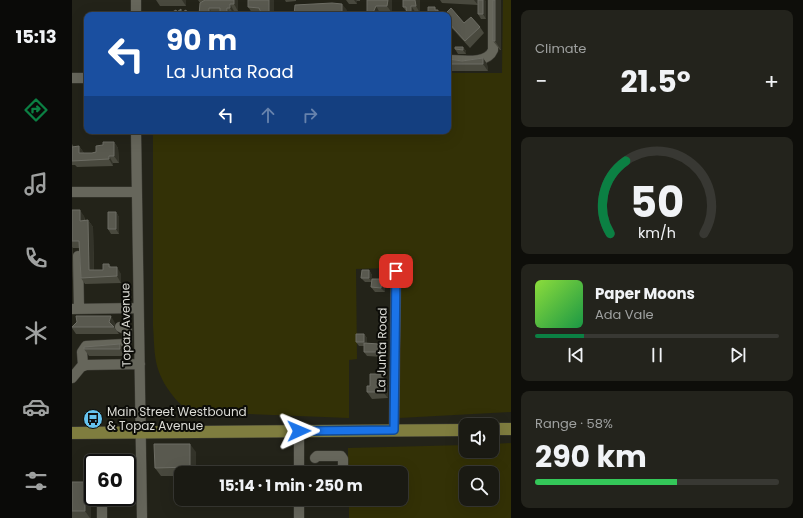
<!DOCTYPE html>
<html lang="en">
<head>
<meta charset="utf-8">
<style>
  :root { --surface:#1a1a13; --page:#23231c; --text:#f1f3f6; --muted:#9fa1a0; --line:#383833; --accent:#0b8043 }
  body { margin:0; font-family:Poppins,sans-serif; background:var(--page); color:var(--text); height:100vh; display:flex; flex-direction:column; font-size:15px; white-space:nowrap }
  * { box-sizing:border-box; margin:0 }
  p { font-size:13px; color:var(--muted) }
  .icon { flex:none; width:22px; height:22px; fill:none; stroke:currentColor; stroke-width:2; stroke-linecap:round; stroke-linejoin:round }
  .map { position:relative; flex:1; overflow:hidden }
  .panel { display:flex; flex-direction:column; gap:10px; padding:10px; background:#0e0e0a; width:292px }
  .panel>* { flex:none }
  .banner { position:absolute; left:12px; top:12px; width:367px; height:122px; border-radius:8px; box-shadow:0 4px 16px #0002,0 0 0 1px var(--line); background:#1a4fa0; color:#fff; overflow:hidden }
  .fabs { position:absolute; left:387px; top:418px; display:grid; gap:8px }
  .fabs a { display:grid; place-items:center; width:40px; height:40px; border-radius:8px; background:var(--surface); box-shadow:0 4px 16px #0002,0 0 0 1px var(--line); font-size:20px }
  .speed { position:absolute; left:12px; top:454px; display:flex; gap:8px; font-size:20px; font-weight:700; text-align:center }
  .speed>* { display:grid; place-content:center; width:52px; height:52px; border-radius:50%; background:var(--surface); box-shadow:0 4px 16px #0002,0 0 0 1px var(--line); line-height:1 }
  .speed .limit { border:2px solid #111; border-radius:6px; background:#fff; color:#111 }
  .pin { position:absolute; display:grid; place-items:center; width:34px; height:34px; color:#fff; margin:-17px; border-radius:8px; box-shadow:0 2px 6px #0006 }
  .me { position:absolute; width:44px; margin:-22px; rotate:89deg; stroke-linejoin:round; filter:drop-shadow(0 0 3px #0008) }
  .turn { display:flex; align-items:center; gap:14px; height:84px; padding:0 16px; font-size:18px }
  .turn .icon { width:52px; height:52px; stroke-width:2.5 }
  .turn b { display:block; font-size:28px; line-height:34px }
  .lanes { display:flex; align-items:center; height:38px; padding:0 16px; background:#0003; justify-content:center; gap:20px; direction:ltr }
  .lanes .off { opacity:.35 }
  .big { font-size:30px; font-weight:700; line-height:1.1 }
  .panel .widget { flex:1; display:flex; flex-direction:column; justify-content:center; gap:6px; min-width:0; padding:0 14px; border-radius:8px; background:var(--page) }
  .panel .dial { align-items:center; gap:0 }
  .dial svg { height:104px; overflow:visible; fill:none; stroke:var(--line); stroke-width:7; stroke-linecap:round; text-anchor:middle }
  .dial text { fill:var(--text); stroke:none }
  .song { display:flex; align-items:center; gap:12px }
  .cover { width:48px; height:48px; border-radius:6px; background:linear-gradient(135deg,hsl(90 70% 55%),hsl(140 70% 35%)) }
  .played { height:4px; border-radius:2px; background:linear-gradient(90deg,var(--accent) 20%,var(--line) 20%) }
  .keys { display:flex; justify-content:space-around; direction:ltr }
  .heat { display:flex; justify-content:space-between; align-items:center; font-size:22px; direction:ltr }
  .charge { height:6px; border-radius:3px; background:linear-gradient(90deg,#34c759 58%,var(--line) 0) }
  .trip { position:absolute; left:102px; top:466px; width:234px; height:40px; border-radius:8px; background:var(--surface); box-shadow:0 4px 16px #0002,0 0 0 1px var(--line); font-weight:700; line-height:40px; text-align:center }
  main { display:flex; flex:1; min-height:0 }
  .tab-bar { display:flex; flex-direction:column; width:72px; justify-content:space-around; align-items:center; background:#0a0a08; color:var(--muted) }
  .tab-bar .icon { width:28px; height:28px }
  .tab-bar .selected { color:var(--accent) }
  .tab-bar b { font-size:18px; color:var(--text) }
  .map>svg:first-child { display:block }
  .green { fill:#333106; fill-rule:evenodd }
  .lines { fill:none; stroke-linecap:round; stroke-linejoin:round }
  .minor-casing { stroke:#3f3e37; stroke-width:11 }
  .major-casing { stroke:#3f3e37; stroke-width:13 }
  .minor { stroke:#66665b; stroke-width:10 }
  .major { stroke:#7f7d3f; stroke-width:12 }
  .wall { fill:#49493e }
  .shaded-wall { fill:#333329 }
  .building { fill:#59594f; stroke:#6d6d64 }
  .route-casing { stroke:#114b97; stroke-width:10 }
  .route { stroke:#1a73e8; stroke-width:7 }
  .labels { text-anchor:middle; stroke-width:4; stroke-linejoin:round; paint-order:stroke }
  .street-label { font-size:12px; fill:#dcdcd6; stroke:#0c0c08 }
  .poi-label { font-size:12px; fill:#dcdcd6; stroke:#0c0c08; text-anchor:start }
</style>
</head>
<body>
<main>
<nav class="tab-bar">
<b>15:13</b>
<svg class="icon selected" aria-label="directions" viewBox="0 0 24 24"><path d="M12 3l9 9-9 9-9-9zM9 14v-3h6M13 9l2 2-2 2"/></svg>
<svg class="icon" aria-label="music" viewBox="0 0 24 24"><path d="M9 18V5l10-2v13"/><circle cx="6" cy="18" r="3"/><circle cx="16" cy="16" r="3"/></svg>
<svg class="icon" aria-label="phone" viewBox="0 0 24 24"><path d="M5 4h4l2 5-3 2q2 4 5 5l2-3 5 2v4C11 20 4 13 5 4z"/></svg>
<svg class="icon" aria-label="climate" viewBox="0 0 24 24"><path d="M12 3v18M4 7l16 10M4 17L20 7"/></svg>
<svg class="icon" aria-label="car" viewBox="0 0 24 24"><path d="M5 17H2v-5l4-1 3-4h7l3 4 3 1v5h-3M9 17h6M6 11h13"/><circle cx="7" cy="17" r="2"/><circle cx="17" cy="17" r="2"/></svg>
<svg class="icon" aria-label="filters" viewBox="0 0 24 24"><path d="M4 7h16M4 17h16"/><circle cx="9" cy="7" r="2"/><circle cx="15" cy="17" r="2"/></svg>
</nav>
<div class="map">
<svg width="439" height="518" viewBox="0 0 439 518">
  <rect width="100%" height="100%" fill="#232319"/>
  <path class="green" d="M431,0H439V412L327,418L319,359L318,268L284,269L285,359L277,360V418L124,412C111,408 106,403 98,392C81,368 83,353 81,326V131H376V73H430Z
    M439,443V518H277V499H329V473H276V448L394,445V451H420V444ZM394,473H420V499H394Z"/>
  <g class="lines">
    <g class="minor-casing">
      <path id="minor" d="M64,0V15
        M376,60C389,60 415,65 421,50V0
        M0,78H15
        M64,131L70,518
        M0,192H64
        M6,256L7,309
        M0,309L66,308
        M11,365L10,352L14,346L53,344L55,341V330L48,327
        M0,378L9,367L14,365L68,364
        M322,430L324,271
        M227,431V473
        M243,458L245,456H269L271,459V473
        M30,463C34,459 38,459 44,459C64,460 58,477 57,492L55,495
        M227,499V518
        M30,518V497"/>
    </g>
    <g class="major-casing">
      <path id="major" d="M420,429H439
        M0,433L394,430"/>
    </g>
    <use href="#minor" class="minor"/>
    <use href="#major" class="major"/>
  </g>
  <path class="wall" d="M84,0H114V6H88Z
    M126,0H166V11H162V15H141L128,3Z
    M176,0H202V15H190L189,14H181L176,7Z
    M213,0H224V1L214,2Z
    M274,0H288V1H285V4H277Z
    M295,0L320,1V13H308L307,15H295Z
    M331,0H348V13H344L334,11L331,7Z
    M368,0H406V5L370,3Z
    M406,0H413L414,2V19H409L406,14Z
    M421,0H429V50H428L421,41Z
    M376,15L392,23L408,27L412,33L398,48L376,24Z
    M391,47L394,51V54H386L383,49Z
    M411,58L415,64L416,71H376V59L390,61Z
    M42,142L46,148L47,163H41V166L5,167L3,165H0V144L2,147L7,146L12,153H20L24,152L31,145Z
    M0,210L12,216L13,220H16L21,227L22,270H31L37,264L39,267L49,274V283L13,284L9,278L7,248H1L0,284Z
    M44,212L47,217V234H39L36,229Z
    M297,270L300,275V279H310L313,283V292H303L299,287L300,282H293L289,278Z
    M43,323L42,327L47,334H4L0,328V327Z
    M292,334L295,338V343L307,344L310,348V357L295,356L292,352V346H287L284,342Z
    M48,344L53,351V356H17L12,349Z
    M315,381L316,398L300,399L295,392L298,386Z
    M124,452V473H109V476H89L83,468Z
    M0,482H13L19,491V518H0Z"/>
  <path class="shaded-wall" d="M110,0H114V6Z
    M162,0H166V11L162,4Z
    M197,0H202V15H197Z
    M282,0H284L285,1V4Z
    M316,0H320V13L315,6Z
    M343,0H348V13L344,6Z
    M402,0H406V5Z
    M411,0H413L414,2V19L411,14Z
    M423,0H429V50L423,41Z
    M158,4L162,11V15L158,8Z
    M270,4L275,10L274,15H270Z
    M304,6L308,13L307,15H300Z
    M339,6L344,13V15H339Z
    M363,7L366,11V10L370,15H366L363,10Z
    M137,8L141,15H137Z
    M155,8L159,15H155Z
    M391,47L394,51V54L391,50Z
    M411,58L415,64L416,71L411,64Z
    M42,142L46,148L47,163L42,156Z
    M7,146L12,153H7Z
    M37,156L41,163V166L37,159Z
    M8,210L12,216L13,227L8,221Z
    M44,212L47,217V234L44,229Z
    M16,220L21,227L22,276L17,270Z
    M0,247L1,248L0,284Z
    M45,267L49,274V283L45,276Z
    M297,270L300,275V282L297,278Z
    M310,279L313,283V292L309,288Z
    M39,316L43,323L42,327L37,322Z
    M292,334L295,338V346L292,342Z
    M48,344L53,351V356L48,349Z
    M307,344L310,348V357L307,352Z
    M311,374L315,381L316,398L311,392Z
    M118,444L124,452V473H122L118,467Z
    M13,482L19,491V518H18L13,511Z"/>
  <path class="building" d="M133,0H162V4H158V8H155V15H148V8H137V15H127L128,3Z
    M176,0H197V15L200,14L201,15H190L187,8L176,7Z
    M295,0H316L315,6H304L300,15H292V14L295,15Z
    M331,0H343L344,6H339V15H335L334,7H331Z
    M406,0H411V14H406Z
    M421,0H423V41H421Z
    M260,3L270,4V15H222L223,5Z
    M356,7H363V10H366V15H356Z
    M379,8L392,23L399,17L408,27L393,41L376,22V15H372Z
    M109,9V13L114,10L116,15H95L104,10L105,12Z
    M383,47H391V50L383,49Z
    M411,58V64H376V59L390,61Z
    M31,142H42V156H37V159L0,161V147L7,146V153H20L24,152V146L31,145Z
    M0,210H8V221L16,220L17,270H31V264H37V267H45V276L9,278L7,241H0Z
    M36,212H44V229H36Z
    M290,270H297V278H289Z
    M300,279H310L309,288L299,287Z
    M4,316H39L37,322L42,327H0L5,322Z
    M284,334H292V342H284Z
    M292,343L307,344V352H292Z
    M48,344V349H12V347Z
    M298,374H311V392H295V386H298Z
    M82,444H118V467L83,468Z
    M37,457L44,459L45,463H29V458Z
    M0,482H13V511H0Z"/>
  <g class="lines">
    <g class="route-casing">
      <path id="route" d="M227,431L322,430L324,271"/>
    </g>
    <use href="#route" class="route"/>
  </g>
  <defs>
    <g id="bus-disc" transform="scale(1)"><circle r="9.5" fill="#66c4ef" stroke="#0c0c08"/><path d="M-5-6H5V4H4V6H2V4H-2V6H-4V4H-5ZM-3.5-4V0h7V-4ZM-3.5 1.2v1.5H-2V1.2ZM2 1.2v1.5H3.5V1.2Z" fill="#111"/></g>
  </defs>
  <g fill-rule="evenodd">
    <use href="#bus-disc" x="21" y="419"/>
  </g>
  <g class="labels">
    <g class="street-label">
      <text transform="translate(54 325) rotate(-91)" y="4">Topaz Avenue</text>
      <text transform="translate(310 350) rotate(-89)" y="4">La Junta Road</text>
    </g>
    <g class="poi-label">
      <text x="35" y="416">Main Street Westbound<tspan x="35" dy="14">&amp; Topaz Avenue</tspan></text>
    </g>
  </g>
</svg>
<div class="fabs">
<a><svg class="icon" aria-label="sound" viewBox="0 0 24 24"><path d="M4 9h4l5-4v14l-5-4H4zM17 9q2 3 0 6"/></svg></a>
<a><svg class="icon" aria-label="search" viewBox="0 0 24 24"><circle cx="10" cy="10" r="6"/><path d="M15 15l6 6"/></svg></a>
</div>
<div class="speed"><div class="limit">60</div></div>
<div class="pin" style="left:324px;top:271px;background:#d93025"><svg class="icon" aria-label="arrive" viewBox="0 0 24 24"><path d="M6 21V4h12l-3 4 3 4H6"/></svg></div>
<svg class="me" style="left:227px;top:431px" viewBox="-20 -20 40 40"><path d="M0-17L14 15 0 8-14 15z" fill="#1a73e8" stroke="#fff" stroke-width="4"/></svg>
<div class="trip">15:14 · 1 min · 250 m</div>
<div class="banner">
<div class="turn"><svg class="icon" aria-label="left" viewBox="0 0 24 24"><path d="M17 20v-9H6M10 6l-5 5 5 5"/></svg><div><b>90 m</b>La Junta Road</div></div>
<div class="lanes"><svg class="icon" aria-label="left" viewBox="0 0 24 24"><path d="M17 20v-9H6M10 6l-5 5 5 5"/></svg><svg class="icon off" aria-label="ahead" viewBox="0 0 24 24"><path d="M12 20V5M6 11l6-6 6 6"/></svg><svg class="icon off" aria-label="right" viewBox="0 0 24 24"><path d="M7 20v-9h11M14 6l5 5-5 5"/></svg></div>
</div>
</div>
<section class="panel">
<div class="widget"><p>Climate</p>
<div class="heat"><a>−</a><b class="big">21.5°</b><a>+</a></div>
</div>
<div class="widget dial"><svg viewBox="0 0 100 80">
<path d="M14 69A42 42 0 1 1 86 69"/>
<path d="M14 69A42 42 0 0 1 26 13" stroke="#0b8043"/>
<text x="50" y="56" font-size="32" font-weight="700">50</text>
<text x="50" y="72" font-size="11">km/h</text>
</svg></div>
<div class="widget">
<div class="song"><i class="cover"></i><div><b>Paper Moons</b><p>Ada Vale</p></div></div>
<div class="played"></div>
<div class="keys"><svg class="icon" aria-label="previous" viewBox="0 0 24 24"><path d="M18 5L8 12l10 7zM5 5v14"/></svg><svg class="icon" aria-label="pause" viewBox="0 0 24 24"><path d="M8 5v14M16 5v14"/></svg><svg class="icon" aria-label="next" viewBox="0 0 24 24"><path d="M6 5l10 7-10 7zM19 5v14"/></svg></div>
</div>
<div class="widget"><p>Range · 58%</p><b class="big">290 km</b><div class="charge"></div></div>
</section>
</main>
</body>
</html>
